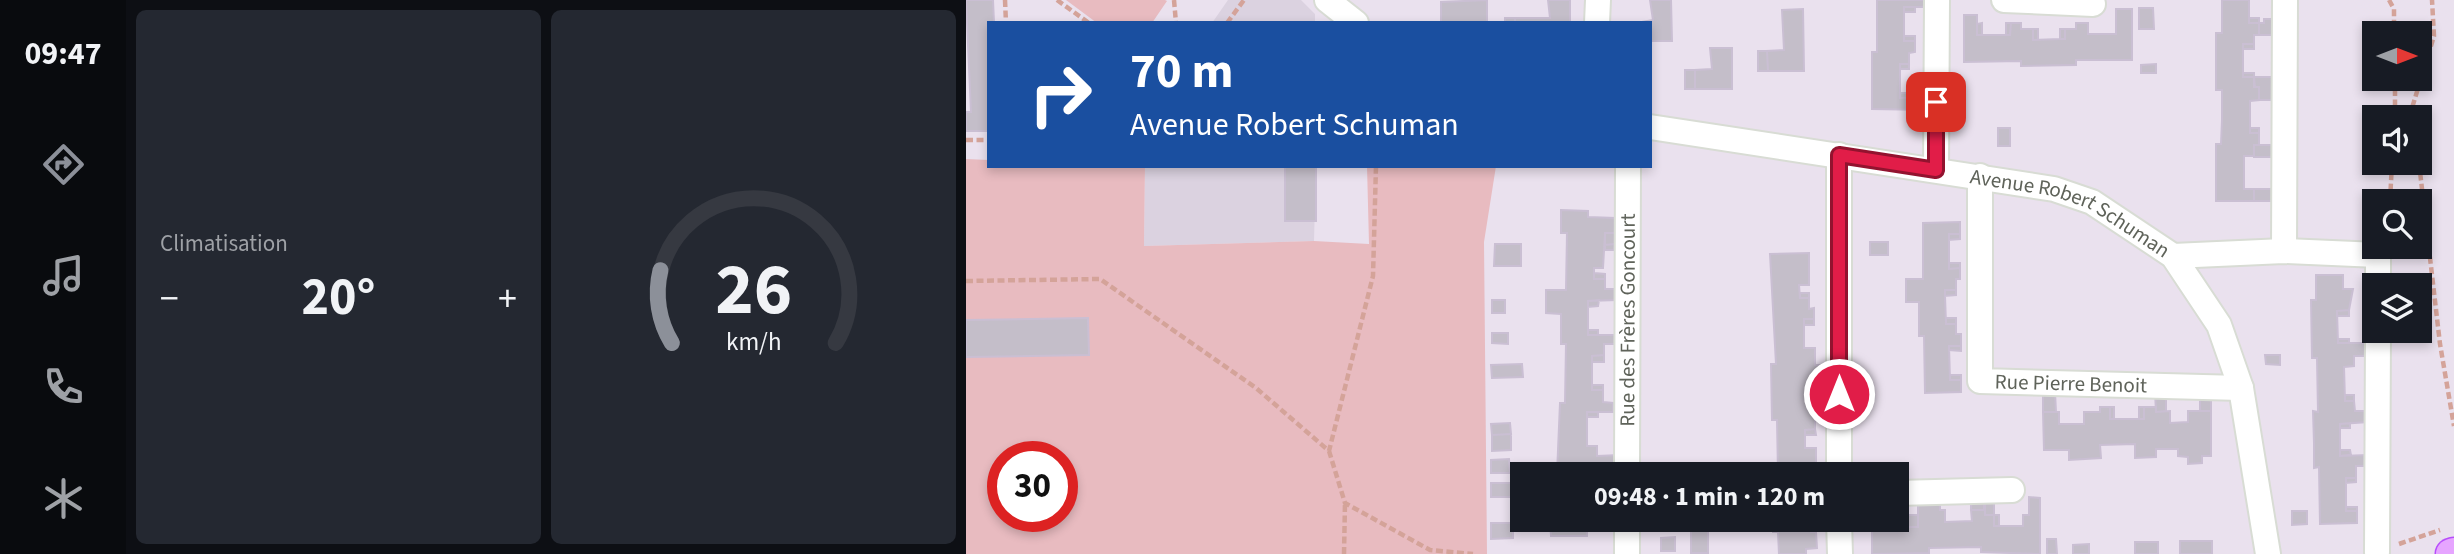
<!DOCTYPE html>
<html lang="fr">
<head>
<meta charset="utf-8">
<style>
  :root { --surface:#171b24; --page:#242831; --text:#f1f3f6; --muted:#9ea1a6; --line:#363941; --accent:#8c9099 }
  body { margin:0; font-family:"Source Sans 3",sans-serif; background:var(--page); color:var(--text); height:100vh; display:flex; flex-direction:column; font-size:26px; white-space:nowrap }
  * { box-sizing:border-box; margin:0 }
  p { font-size:23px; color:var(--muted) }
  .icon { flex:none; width:38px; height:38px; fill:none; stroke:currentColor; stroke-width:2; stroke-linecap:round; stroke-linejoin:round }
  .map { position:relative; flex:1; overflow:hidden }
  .sheet { display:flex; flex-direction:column; gap:10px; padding:10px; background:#0d0f14; width:840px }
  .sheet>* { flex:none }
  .hud { position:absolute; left:21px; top:21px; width:665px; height:147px; border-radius:0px; box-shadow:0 4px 10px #0003; background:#1a4fa0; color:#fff; overflow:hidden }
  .needle { width:46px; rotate:90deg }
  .buttons { position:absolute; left:1396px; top:21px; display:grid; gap:14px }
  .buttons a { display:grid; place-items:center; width:70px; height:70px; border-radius:0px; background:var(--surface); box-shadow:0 4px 10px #0003; font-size:35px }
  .speed { position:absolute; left:21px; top:441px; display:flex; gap:14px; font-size:35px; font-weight:700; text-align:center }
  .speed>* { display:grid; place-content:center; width:91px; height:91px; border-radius:50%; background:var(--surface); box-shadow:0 4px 10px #0003; line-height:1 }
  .speed .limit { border:10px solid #d22; background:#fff; color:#111 }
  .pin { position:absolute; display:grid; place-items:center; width:60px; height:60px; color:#fff; margin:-30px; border-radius:14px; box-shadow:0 4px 10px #0006 }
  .me { position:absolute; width:77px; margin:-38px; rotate:0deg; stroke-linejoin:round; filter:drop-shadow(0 0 5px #0008) }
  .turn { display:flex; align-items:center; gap:24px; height:147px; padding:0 28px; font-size:32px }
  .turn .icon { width:91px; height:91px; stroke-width:2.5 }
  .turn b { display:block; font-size:49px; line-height:60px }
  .big { font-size:52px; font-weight:700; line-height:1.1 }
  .sheet .widget { flex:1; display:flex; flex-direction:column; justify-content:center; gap:10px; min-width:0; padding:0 24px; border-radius:10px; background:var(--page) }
  .sheet .dial { align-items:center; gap:0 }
  .dial svg { height:182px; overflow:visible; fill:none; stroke:var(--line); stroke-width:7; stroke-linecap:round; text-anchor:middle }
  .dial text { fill:var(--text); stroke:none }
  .heat { display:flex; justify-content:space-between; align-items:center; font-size:38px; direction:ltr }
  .sheet .tiles { flex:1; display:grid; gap:10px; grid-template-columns:repeat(2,1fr) }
  .trip { position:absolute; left:544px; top:462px; width:399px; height:70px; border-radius:0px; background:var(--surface); box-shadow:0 4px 10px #0003; font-weight:700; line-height:70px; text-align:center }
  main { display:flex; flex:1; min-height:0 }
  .tab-bar { display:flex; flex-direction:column; width:126px; justify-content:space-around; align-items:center; background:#090b0e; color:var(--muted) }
  .tab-bar .icon { width:49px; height:49px }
  .tab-bar .current { color:var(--accent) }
  .tab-bar b { font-size:32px; color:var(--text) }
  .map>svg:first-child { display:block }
  .education { fill:#dbd2e0 }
  .green { fill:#e8bbc0; fill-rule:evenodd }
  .building { fill:#c4bec9; stroke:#cabfd3; stroke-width:2 }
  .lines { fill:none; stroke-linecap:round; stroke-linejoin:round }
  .minor-casing { stroke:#d8dcd4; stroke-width:28 }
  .major-casing { stroke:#b74dfb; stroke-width:33 }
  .path { stroke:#d4a399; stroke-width:4.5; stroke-dasharray:7 3.5; stroke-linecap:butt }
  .minor { stroke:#fff; stroke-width:24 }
  .major { stroke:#e6a5ff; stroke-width:30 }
  .route-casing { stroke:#92132f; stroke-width:18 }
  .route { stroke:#e11d48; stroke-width:12 }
  .labels { text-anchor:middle; stroke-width:6; stroke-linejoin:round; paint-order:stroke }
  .street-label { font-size:21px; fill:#5f635a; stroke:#fff }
</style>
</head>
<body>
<main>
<nav class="tab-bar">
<b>09:47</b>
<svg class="icon current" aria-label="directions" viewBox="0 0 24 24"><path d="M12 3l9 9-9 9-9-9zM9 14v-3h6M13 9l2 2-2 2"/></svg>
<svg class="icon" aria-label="music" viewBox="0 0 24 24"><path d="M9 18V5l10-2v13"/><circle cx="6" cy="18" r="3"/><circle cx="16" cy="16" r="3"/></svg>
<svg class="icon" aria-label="phone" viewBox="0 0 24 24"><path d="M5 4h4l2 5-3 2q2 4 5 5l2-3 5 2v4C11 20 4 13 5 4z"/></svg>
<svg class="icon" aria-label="climate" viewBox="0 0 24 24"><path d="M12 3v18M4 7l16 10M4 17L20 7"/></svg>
</nav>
<section class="sheet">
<div class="tiles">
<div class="widget"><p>Climatisation</p>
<div class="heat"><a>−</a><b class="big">20°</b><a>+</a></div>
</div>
<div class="widget dial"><svg viewBox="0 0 100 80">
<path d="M14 69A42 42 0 1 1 86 69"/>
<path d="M14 69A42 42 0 0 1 9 37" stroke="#8c9099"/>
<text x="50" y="56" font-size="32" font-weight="700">26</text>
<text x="50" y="72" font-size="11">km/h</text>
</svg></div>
</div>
</section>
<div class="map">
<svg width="1488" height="554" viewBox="0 0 1488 554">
  <rect width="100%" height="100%" fill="#eae1ee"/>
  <path class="education" d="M262,0H335L349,14V23H246Z
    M179,166H350L348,241L178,246Z"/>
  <path class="green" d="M100,0H199L201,1L186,23H131Z
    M0,159L23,160V166H179L178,246L348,241L403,244L401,166H530L518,242L521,554H0ZM37,457H96V516H37Z"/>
  <path class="building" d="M0,0H27L28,23H23V131H0V112H5Z
    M521,0V23H475V2Z
    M582,0H604V23H549V18H584Z
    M684,0H705L706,41H684V23H670L687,20Z
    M911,0H960V7H938V41H949V52L943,53V64H934V98L962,97L963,110L906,109V52H911Z
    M1256,0H1283V23H1293V35H1288V44H1277V77H1288V87H1293V100L1284,101V133H1293V145H1288V156H1278V189H1288V201H1250V144H1255L1256,120V90H1250V33H1256Z
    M938,7H949V12H938Z
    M1173,8H1187L1188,29H1173Z
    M837,9L838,71H802L801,51L818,50L816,10Z
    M1150,9H1166V60H1110V65L1055,66V61L998,62V15H1011V35H1044L1045,23H1055V29H1067V40L1094,39H1099V29H1110V23H1122V34H1150Z
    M539,18H549V23H539Z
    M1283,18H1293V23H1283Z
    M1298,19H1307V35H1293V23H1298Z
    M1016,23V35H1011V24Z
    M1040,23H1045L1044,35H1040Z
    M1067,29H1072V40H1067Z
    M1094,29H1099V39H1094Z
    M938,36H949V41H938Z
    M1277,44H1288V49H1277Z
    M744,48H766V89H729V70L746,69Z
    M792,51H801L802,71H792Z
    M934,64H943V69H934Z
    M1190,64V73H1175V65Z
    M719,70H729V89H719Z
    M1277,73H1288V77H1277Z
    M1288,77H1307V100H1293V87H1289Z
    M934,93H943V98H934Z
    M1032,128H1044V146H1032Z
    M1284,128H1293V133H1284Z
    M1288,145H1307V157H1288Z
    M319,166H350V221H319Z
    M1288,189H1307V201H1288Z
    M595,210L622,211V217L649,218V233H639L637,268H628V279H639V289H650V300L622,301V335H651L650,344H638V355L626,356V390H637V402L647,403V412H621V446H631V456L653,455V467H642L641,474H591L594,403H599L600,344H595V314L580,313V290H600L601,233H595Z
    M994,222V234H983V269L994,268V279H990V290H979V296L980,324H990V334H995V346H983L984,380H995V392L959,393L958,336H953V302H940V279H957V223Z
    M639,233H649V244L639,245Z
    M983,234H994V239L983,240Z
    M904,242H922V255H904Z
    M529,244H555V266H528Z
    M649,244L648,250H639V245Z
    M843,253V285H833L834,298H843V309L848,308V319H838V348H849V365H865V375H844L845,408H864V420H849V429L839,430V448H850V466L867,465V474H812L811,420H806L805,364H810L804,254Z
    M983,263H994V268L983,269Z
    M628,273L639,274V279H628Z
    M1350,275H1377V289H1387L1383,310L1371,311L1372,343H1402V356H1388V366L1378,367L1379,401H1388L1389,411H1402V422L1374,424V456L1402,455V466H1390V478H1380V511H1391V523L1354,524L1353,467L1348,468V443L1347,411L1352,412L1351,358H1346L1345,300H1350Z
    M979,290H990V295L979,296Z
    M834,293H843V298H834Z
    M526,300H539V313H526Z
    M633,300L632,306L622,307V301Z
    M1383,310V316H1371V311Z
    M122,318L123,355L0,357V320Z
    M980,318H990V324H980Z
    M838,319H848V325H838Z
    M622,330H632V335H622Z
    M526,333H542V344L526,343Z
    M1372,339H1383V343H1372Z
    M983,346H995V351L983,350Z
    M638,355V362H626V356Z
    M1299,355H1314V365L1300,364Z
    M556,364L557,377L526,378L525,365Z
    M984,375H995V380H984Z
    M626,385H637V390H626Z
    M1077,392H1089L1090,412H1077Z
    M1189,392H1200V411L1190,412Z
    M1234,392L1245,393V411H1234Z
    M1379,395H1388V401H1379Z
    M1134,407H1144V419H1178V407H1190V412L1204,411V423L1222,422V411H1245V456H1236V463L1222,464V457L1212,456V449H1190V457L1169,458V444L1134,445L1135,458L1103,460V450H1078L1077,412H1093V424H1118V412H1134Z
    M1144,407H1148V419H1144Z
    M1173,407H1178V419H1173Z
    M621,412H632V417H621Z
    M544,423L545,434L526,435L525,424Z
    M1384,423V428H1374V424Z
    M849,429L850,435H839V430Z
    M545,434V450L526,451V435Z
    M1374,450H1384L1385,455L1374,456Z
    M543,459L544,473H525V460Z
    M1380,478H1390V482L1380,483Z
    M525,483H548V497H525Z
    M952,497H974V510H979V522L1006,521L1005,510H1019V515H1028V526H1057V515H1063V497L1074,498V554L1015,552V547L963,548V553L906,554V520H918V527H952Z
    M1005,498H1018V510H1005Z
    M1019,498H1028V515H1019Z
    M1380,507H1391V511H1380Z
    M1326,511H1341V524L1326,525Z
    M940,515H952V527H940Z
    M1028,515H1033V526H1028Z
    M584,520H631V524L621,523V536H585Z
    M807,520L845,521V532H850L851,548L840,549V554H813L812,532H807Z
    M525,523H547V538L525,539Z
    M621,523L631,524V529H621Z
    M725,529H742V553H725Z
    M709,537V551H695V538Z
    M1081,539H1090L1091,554H1081Z
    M1214,541H1246V554H1214Z
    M1169,542H1192V554H1169Z
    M1123,544V554H1107V545Z"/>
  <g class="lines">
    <g class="minor-casing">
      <g id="minor">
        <path d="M361,0L390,23"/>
        <path d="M1038,0L1127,4"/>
        <path d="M631,23L632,0"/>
        <path id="s1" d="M684,127L1088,189L1126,202L1207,256L1253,325L1275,388L1302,554"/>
        <path d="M970,170L971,0"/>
        <path id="s2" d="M1014,176V381L1275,388"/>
        <path d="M1318,251L1319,0"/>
        <path d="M1207,256L1318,251L1412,255V285"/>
        <path id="s3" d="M661,474L662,166"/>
        <path d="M873,474V155"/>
        <path d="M931,493L1046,490"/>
        <path d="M873,520L874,554"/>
        <path d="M1411,552L1412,331"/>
        <path d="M661,554V520"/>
      </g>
    </g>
    <g class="major-casing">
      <path id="major" d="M1485,554L1488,553"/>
    </g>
    <path class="path" d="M39,0L40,23
      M91,0L123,23
      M208,0L210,23
      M1423,0L1428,9V33
      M261,23L278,0
      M1429,117V79
      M1447,117L1446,108L1468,36L1466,0
      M0,140H23
      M1453,163L1474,344L1488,426
      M1424,201L1426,163
      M0,281L134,279L290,388L363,451L407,276L410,166
      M363,451L379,503L464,550L507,554
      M1433,544L1474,530
      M378,554L379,503"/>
    <use href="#minor" class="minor"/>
    <use href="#major" class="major"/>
  </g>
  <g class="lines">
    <g class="route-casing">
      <path id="route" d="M873,394V155L970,170V102"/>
    </g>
    <use href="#route" class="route"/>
  </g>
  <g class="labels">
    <g class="street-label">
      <text dy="7" stroke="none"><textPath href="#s1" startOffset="432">Avenue Robert Schuman</textPath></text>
      <text dy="7" stroke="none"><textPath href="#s3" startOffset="154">Rue des Frères Goncourt</textPath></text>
      <text dy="7" stroke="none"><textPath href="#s2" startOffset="296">Rue Pierre Benoit</textPath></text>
    </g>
  </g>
</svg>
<div class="buttons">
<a><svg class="needle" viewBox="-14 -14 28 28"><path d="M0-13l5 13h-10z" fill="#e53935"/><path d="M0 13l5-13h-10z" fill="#9ea1a6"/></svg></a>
<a><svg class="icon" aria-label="sound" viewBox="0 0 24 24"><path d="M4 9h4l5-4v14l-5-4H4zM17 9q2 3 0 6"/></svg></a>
<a><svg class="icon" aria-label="search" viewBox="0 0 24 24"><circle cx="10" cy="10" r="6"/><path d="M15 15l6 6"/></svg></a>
<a><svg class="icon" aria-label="layers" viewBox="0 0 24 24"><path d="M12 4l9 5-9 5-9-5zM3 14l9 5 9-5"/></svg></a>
</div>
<div class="speed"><div class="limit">30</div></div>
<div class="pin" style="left:970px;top:102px;background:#d93025"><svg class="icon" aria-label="arrive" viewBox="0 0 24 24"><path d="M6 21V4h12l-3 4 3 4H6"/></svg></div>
<svg class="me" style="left:873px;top:394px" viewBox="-20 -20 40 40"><circle r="17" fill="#e11d48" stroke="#fff" stroke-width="3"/><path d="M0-11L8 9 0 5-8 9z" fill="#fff"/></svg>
<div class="trip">09:48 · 1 min · 120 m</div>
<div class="hud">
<div class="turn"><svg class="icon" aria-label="right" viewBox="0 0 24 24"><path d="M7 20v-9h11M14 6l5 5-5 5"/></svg><div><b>70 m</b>Avenue Robert Schuman</div></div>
</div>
</div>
</main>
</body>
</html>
